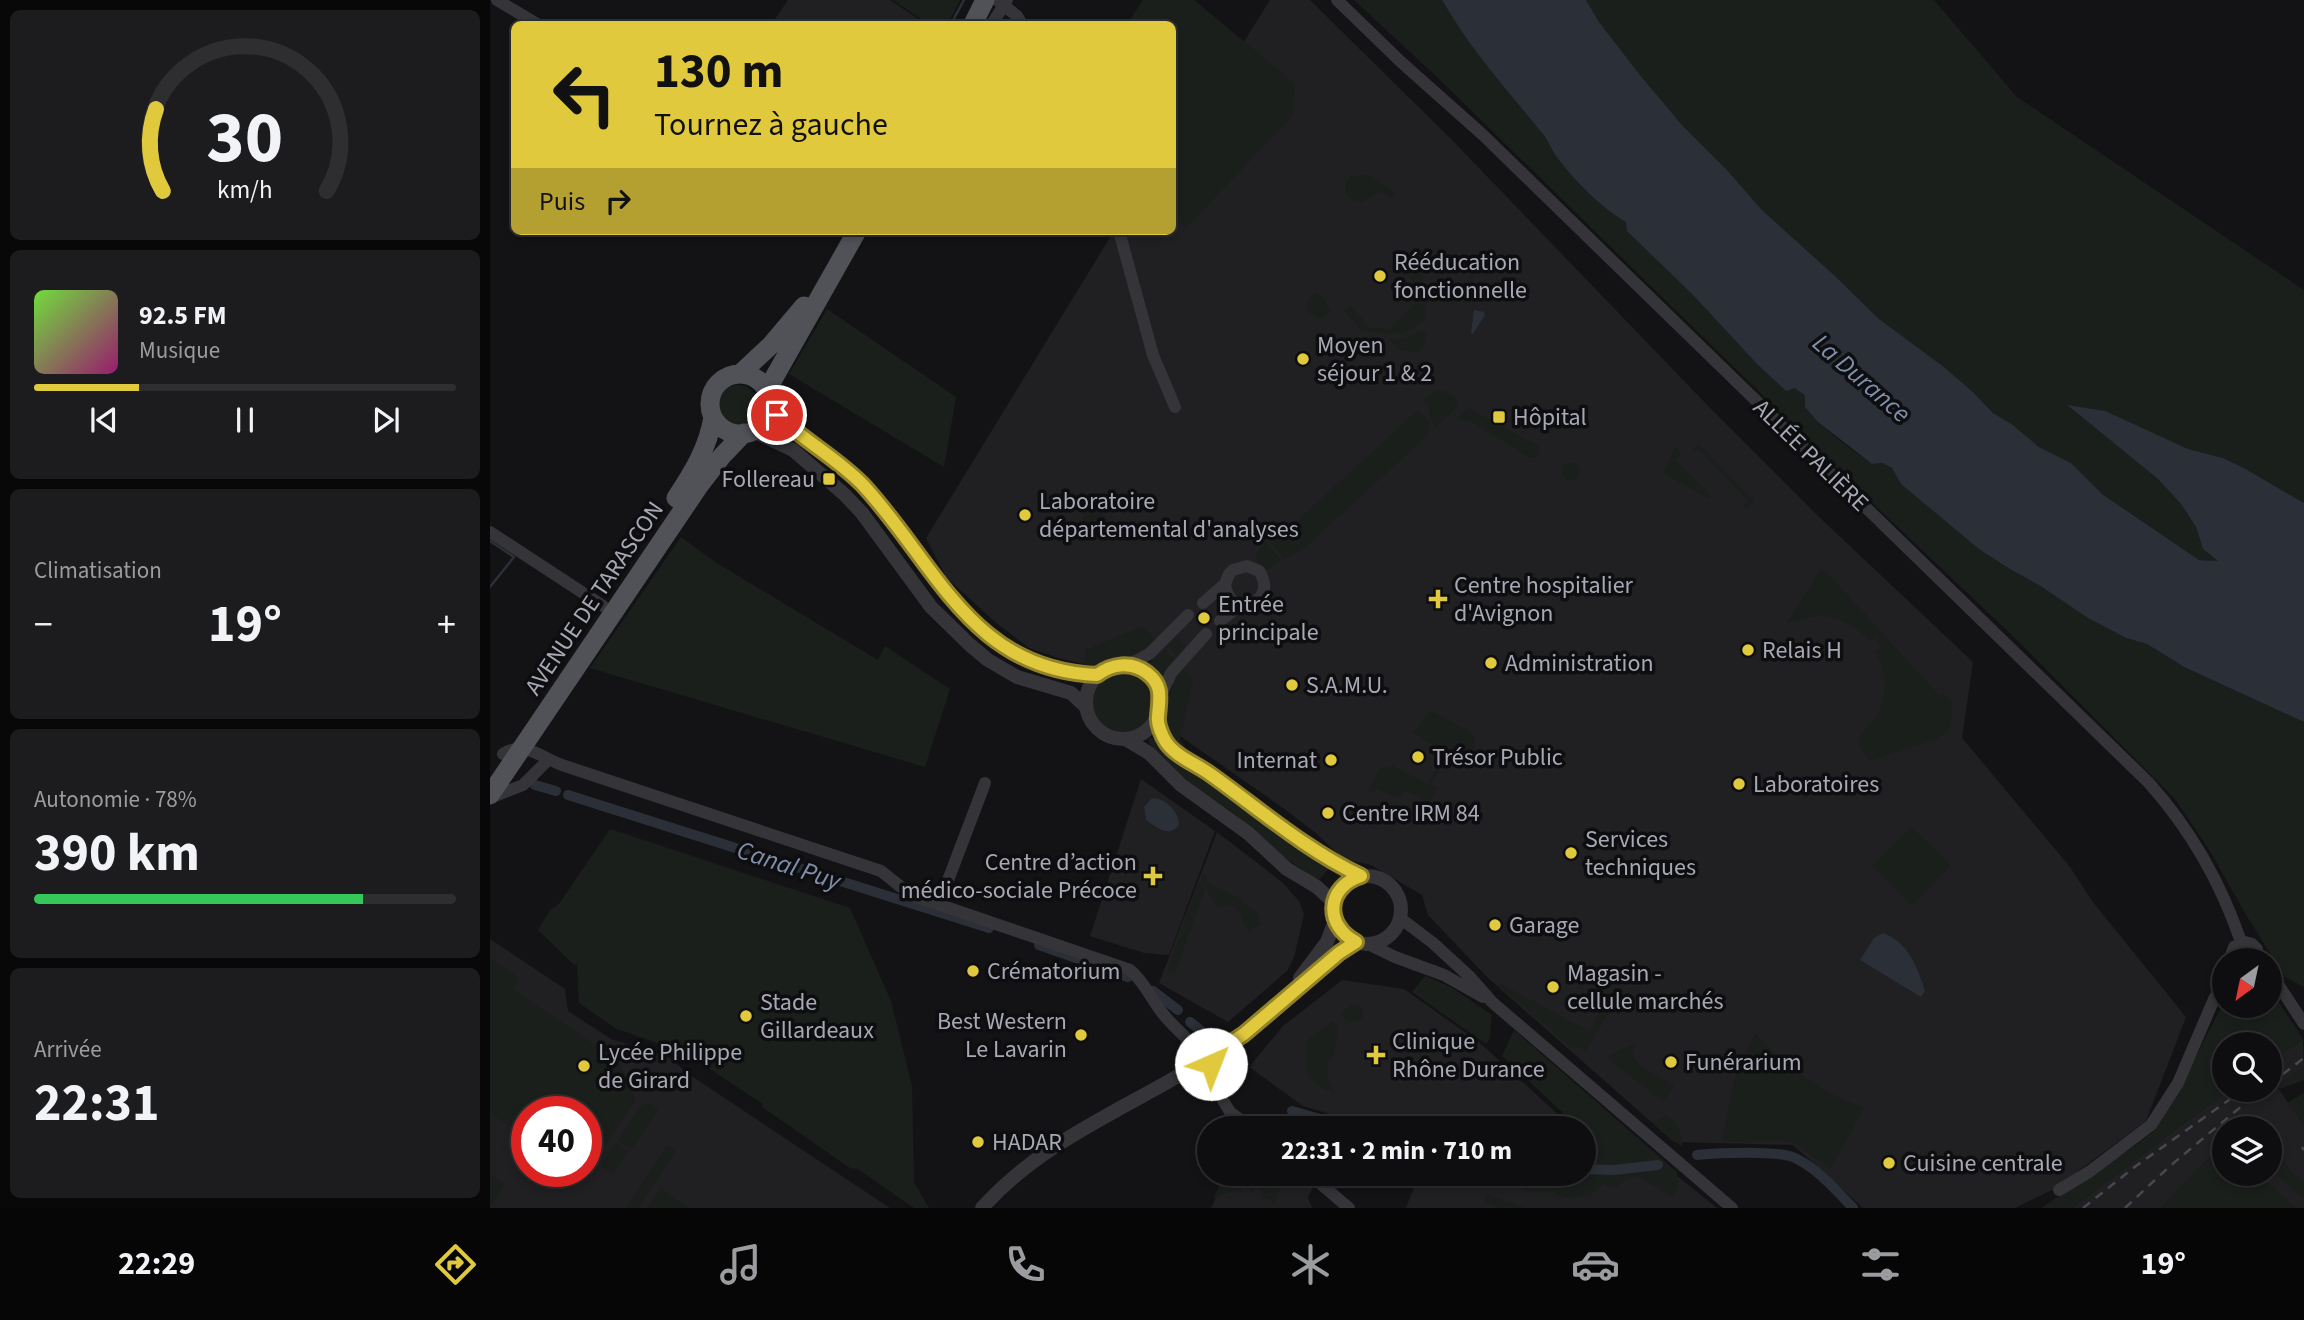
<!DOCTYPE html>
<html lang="fr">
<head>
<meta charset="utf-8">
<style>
  :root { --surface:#0e0e10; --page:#1c1c1e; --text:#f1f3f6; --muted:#9b9c9f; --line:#2e2e30; --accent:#e1c93e }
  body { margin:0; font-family:"Source Sans 3",sans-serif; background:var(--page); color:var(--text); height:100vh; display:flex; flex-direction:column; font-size:26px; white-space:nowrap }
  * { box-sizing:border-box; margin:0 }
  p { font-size:23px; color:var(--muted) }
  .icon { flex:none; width:38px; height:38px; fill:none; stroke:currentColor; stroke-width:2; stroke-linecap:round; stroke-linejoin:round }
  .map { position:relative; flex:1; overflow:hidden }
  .details { display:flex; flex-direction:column; gap:10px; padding:10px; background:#080809; width:490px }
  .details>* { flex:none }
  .banner { position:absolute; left:21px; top:21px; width:665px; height:214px; border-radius:10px; box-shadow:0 4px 10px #0003,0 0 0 2px var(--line); background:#e1c93e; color:#111; overflow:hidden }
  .needle { width:46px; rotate:213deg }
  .fabs { position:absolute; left:1722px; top:948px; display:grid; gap:14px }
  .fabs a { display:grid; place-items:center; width:70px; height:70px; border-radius:50%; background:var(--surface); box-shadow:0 4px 10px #0003,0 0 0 2px var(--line); font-size:35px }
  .speed { position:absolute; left:21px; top:1096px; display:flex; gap:14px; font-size:35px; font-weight:700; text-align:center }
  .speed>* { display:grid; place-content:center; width:91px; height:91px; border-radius:50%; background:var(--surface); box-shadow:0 4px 10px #0003,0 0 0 2px var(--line); line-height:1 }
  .speed .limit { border:10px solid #d22; background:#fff; color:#111 }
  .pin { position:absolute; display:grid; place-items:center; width:60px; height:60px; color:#fff; margin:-30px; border:4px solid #fff; border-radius:50%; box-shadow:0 2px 7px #0007 }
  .me { position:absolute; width:77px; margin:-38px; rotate:44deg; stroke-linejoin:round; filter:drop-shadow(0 0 5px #0008) }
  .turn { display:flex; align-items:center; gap:24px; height:147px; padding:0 28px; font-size:32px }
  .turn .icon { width:91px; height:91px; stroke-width:2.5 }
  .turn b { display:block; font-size:49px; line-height:60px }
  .then { display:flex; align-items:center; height:66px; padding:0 28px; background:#0003; gap:14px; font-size:26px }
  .big { font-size:52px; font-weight:700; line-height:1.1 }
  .details .widget { flex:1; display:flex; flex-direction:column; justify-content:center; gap:10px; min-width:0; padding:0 24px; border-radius:10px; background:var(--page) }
  .details .dial { align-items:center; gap:0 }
  .dial svg { height:182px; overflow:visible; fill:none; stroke:var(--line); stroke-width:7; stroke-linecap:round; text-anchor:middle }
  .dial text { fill:var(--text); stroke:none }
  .song { display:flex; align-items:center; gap:21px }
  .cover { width:84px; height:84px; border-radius:10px; background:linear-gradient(135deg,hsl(100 70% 55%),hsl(320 70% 35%)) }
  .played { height:7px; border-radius:4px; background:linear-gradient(90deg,var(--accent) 25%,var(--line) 25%) }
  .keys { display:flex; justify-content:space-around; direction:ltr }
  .heat { display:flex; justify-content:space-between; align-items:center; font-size:38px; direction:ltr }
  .charge { height:10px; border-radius:5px; background:linear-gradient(90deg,#34c759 78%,var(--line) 0) }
  .trip { position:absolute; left:707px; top:1116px; width:399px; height:70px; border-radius:35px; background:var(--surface); box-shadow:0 4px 10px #0003,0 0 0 2px var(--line); font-weight:700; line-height:70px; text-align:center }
  .dock { display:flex; height:112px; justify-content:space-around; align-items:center; background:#060606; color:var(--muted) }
  .dock .icon { width:49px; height:49px }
  .dock .active { color:var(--accent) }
  .dock b { font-size:32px; color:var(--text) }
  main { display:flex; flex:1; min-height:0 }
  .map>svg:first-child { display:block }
  .built { fill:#201f21; fill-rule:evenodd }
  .green { fill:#1a1f1c }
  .water { fill:#2b2f37 }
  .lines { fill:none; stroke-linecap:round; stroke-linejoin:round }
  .stream { stroke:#2b2f37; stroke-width:2.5 }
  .canal { stroke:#2b2f37; stroke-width:10 }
  .minor { stroke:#353539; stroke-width:12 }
  .tertiary { stroke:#353539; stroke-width:14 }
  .primary { stroke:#515158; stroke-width:19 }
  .rail { stroke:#48484e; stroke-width:2.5; stroke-dasharray:9 7; stroke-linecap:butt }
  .route-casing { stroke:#928328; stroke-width:18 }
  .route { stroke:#e1c93e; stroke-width:12 }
  .poi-dot { fill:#e1c93e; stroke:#0e0e10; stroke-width:2.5 }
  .labels { text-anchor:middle; stroke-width:7; stroke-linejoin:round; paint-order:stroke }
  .poi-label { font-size:24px; fill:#a6a8b4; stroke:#0e0e10; text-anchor:start }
  .street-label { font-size:24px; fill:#a6a8b4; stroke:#0e0e10 }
  .water-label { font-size:26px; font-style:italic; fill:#808fac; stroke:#0e0e10 }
</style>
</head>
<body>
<main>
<section class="details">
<div class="widget dial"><svg viewBox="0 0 100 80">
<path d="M14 69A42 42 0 1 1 86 69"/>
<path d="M14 69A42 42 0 0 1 11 33" stroke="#e1c93e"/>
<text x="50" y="56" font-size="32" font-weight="700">30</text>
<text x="50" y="72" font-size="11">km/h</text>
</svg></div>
<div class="widget">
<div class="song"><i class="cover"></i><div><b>92.5 FM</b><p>Musique</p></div></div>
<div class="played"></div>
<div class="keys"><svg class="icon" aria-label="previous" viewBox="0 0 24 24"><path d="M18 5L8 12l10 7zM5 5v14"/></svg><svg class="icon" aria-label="pause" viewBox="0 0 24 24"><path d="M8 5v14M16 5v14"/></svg><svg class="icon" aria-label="next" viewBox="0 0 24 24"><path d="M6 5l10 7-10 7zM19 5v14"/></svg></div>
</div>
<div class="widget"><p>Climatisation</p>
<div class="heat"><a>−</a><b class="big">19°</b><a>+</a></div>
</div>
<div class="widget"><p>Autonomie · 78%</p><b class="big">390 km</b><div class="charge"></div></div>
<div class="widget"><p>Arrivée</p><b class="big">22:31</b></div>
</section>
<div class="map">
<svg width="1814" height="1208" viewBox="0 0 1814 1208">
  <rect width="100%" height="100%" fill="#131315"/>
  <path class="built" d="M298,0H400L436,24H286L283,22Z
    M780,0H820L961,139L1224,412L1327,515L1483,662L1472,738L1580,867L1602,901L1696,1017L1656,1121L1564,1189L1525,1208H1373L1303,1145L1184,1142L998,978L938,915L932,895L881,865L853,859L827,834L793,808L687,734L683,685L666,661L637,650L598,665L568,658L539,648L505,622L456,577L436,538L624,231H682L683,143L755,40Z
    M651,779L725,831L679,955L654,953L600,936Z
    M727,832L792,882L809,901L814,914L804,958L797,971L738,1022L669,983Z
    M0,939L75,989L78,1011L121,1039L177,1056L200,1075L400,1208H0ZM37,1111H96V1171H37Z
    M852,980L914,989L990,1043L1084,1129H889L813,1106L759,1067L793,1026Z
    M1813,1039L1814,1066L1787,1087L1814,1125V1208H1582L1698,1120L1740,1090H1780V1062ZM1734,1129H1780V1174H1734Z
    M1176,1167L1227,1208H916L929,1174H1003L1032,1181Z
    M737,1174H804L823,1187L818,1198L822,1208H721Z"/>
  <path class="green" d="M403,0H470L458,24H438Z
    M653,0H704L805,84L802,116L696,228L683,216L682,24H637Z
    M864,0H952C980,49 1017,90 1052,133C1058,140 1060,149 1066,156C1081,175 1116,211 1136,222L1267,364L1296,391L1305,387L1315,397V407C1334,430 1358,447 1382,464L1392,463L1402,468L1411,484L1466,528L1598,618L1636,638L1657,644L1694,667L1814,722V987L1795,977L1756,915L1720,851L1685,799L1525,638L1395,515L949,79Z
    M1096,0H1444L1527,97L1814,290V503L1754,468L1733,458L1698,449L1663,434L1578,406L1668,479L1691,504L1706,527L1713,549L1729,561L1709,560L1612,494L1581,463L1549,447L1523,425L1503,413L1483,392L1454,367L1389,319L1344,275L1272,210L1237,170L1192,125L1150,75L1109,22Z
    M879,175L906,193L903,198L888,192L872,202L864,201L855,193L856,181L860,177Z
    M980,258L984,259V290L991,292V295L972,293V291H979Z
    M910,265L932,268L933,290H930Z
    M827,292L836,301L835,304L841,310L831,319L818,312L816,306L820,297Z
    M926,304H934L936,307L934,320C925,327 915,334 903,334C892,335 883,330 873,332L854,311L860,306L880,328L899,329Z
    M337,309L466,397L454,467L299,374Z
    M931,330L936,332L934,347L927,352L909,350L900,339L916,338Z
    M228 405a20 20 0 1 1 40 0a20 20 0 1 1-40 0Z
    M949,390H953L967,398L968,406L944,429L938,406L932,400Z
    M979,408L1048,446L1050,448V454L1044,458H1040L984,423L967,418Z
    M927,411H930L939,422L940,428L937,432L938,435L814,548L794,559L782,544Z
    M1209,444L1264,501L1257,508L1253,507L1258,501L1208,448L1203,452L1202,451Z
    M1186,446L1191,453L1185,459L1221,495L1218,498L1173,473Z
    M1072 471a9 9 0 1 1 18 0a9 9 0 1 1-18 0Z
    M594,499L610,508L621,527L615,538L591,524L596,515L588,510Z
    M191,537L225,562L388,660L395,646L460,689L435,767L100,668Z
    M776,542L791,560L777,569L765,560L767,553Z
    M1330,570L1337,573L1450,696L1454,694L1462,700L1461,726L1449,738L1379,761L1370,747L1368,738C1372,732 1378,727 1383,721C1399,701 1398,672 1385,651L1392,647L1386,637L1379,641C1370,628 1346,615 1330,616C1320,616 1307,621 1297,623Z
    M653,626L666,640L662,645L644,656L594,669L596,650Z
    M688,636L697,650L688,656L678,646Z
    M675,649L685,660L671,682L668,676L654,665L661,662Z
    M693,669L703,680L690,739L697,750L710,761C702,756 688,749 682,742C667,721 679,687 693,669Z
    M602 704a31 31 0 1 1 62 0a31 31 0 1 1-62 0Z
    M941,711L979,731L983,736L986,752L983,756L977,753L969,766L956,758L941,784L947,788L939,803L915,790L910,797L907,795L905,798L888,788L883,792H877L890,769L903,766L937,784L956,752L923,733Z
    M659,737L666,740L687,761L705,771L827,860L840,867L828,881L793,856L746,815L698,783L659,743Z
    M782,756L788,760L779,775L767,769L773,758L779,760Z
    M936,805L951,813L937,826L926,822Z
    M1421,827L1461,865L1422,905L1382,866Z
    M120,829L360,908L401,1001L422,1086L424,1182L439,1208H424L368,1169L360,1168L272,1107L273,1104L197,1054L125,1028L89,1003L87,964H85V966L48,930L60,910L69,904Z
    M713,874L717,876L716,882L753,900L752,903L766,911L771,924L759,932L746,907L739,905L728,908L711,880Z
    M709,882L715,889L685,973L677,971Z
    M0,958L29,978L15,1000L23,989L128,1061L146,1099L95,1175L88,1171H96V1111H37V1137L0,1113Z
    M935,976L961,987L1002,1015L1000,1038L996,1044L922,992Z
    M1009,983L1099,1031L1121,992L1129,996L1096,1050L1085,1046L1083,1049L1008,985Z
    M1780,989L1813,1039L1780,1062V1045H1734V1090H1740L1698,1120L1582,1208H1551L1646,1145L1664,1131L1686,1095L1734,1002V1006H1780Z
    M866,1004C872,1007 876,1014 872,1020L858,1021L850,1015L860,1005Z
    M842,1022L848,1026L844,1057L838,1060V1079L846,1094L833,1088L818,1076L816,1053L817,1041Z
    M1024,1030L1187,1172L1188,1185L1183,1197L1147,1176L1134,1181L1123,1189L1114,1183L1100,1196L1075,1198L1064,1191H1039L1018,1182L980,1174H1094V1129H1090L1012,1056Z
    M1265,1033L1302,1070L1349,1098L1374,1108L1340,1169L1303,1142L1232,1141L1244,1080Z
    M1147,1042L1142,1054C1149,1069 1170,1077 1184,1085L1176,1099L1171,1100L1118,1059V1056Z
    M1814,1066V1080L1790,1089L1787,1086Z
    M1814,1093V1125L1797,1103Z
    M159,1103L168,1109L141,1149L128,1141L151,1106Z
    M1176,1115C1186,1123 1193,1133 1192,1147L1163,1122Z
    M126,1143L138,1151L123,1174L111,1166Z
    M1780,1143L1800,1170L1814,1183V1199L1780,1169Z
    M177,1145L186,1151L148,1208H136Z
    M1734,1146V1174H1769L1806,1208H1670L1727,1150Z
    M0,1174L15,1185L2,1205L0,1204Z
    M735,1174H799L806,1182L792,1179L785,1203L772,1196L774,1191L766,1187L763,1192L753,1187L751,1192H738L723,1199Z
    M170,1188L199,1208H158Z
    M997,1195L1035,1208H1010L995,1202Z"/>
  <path class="water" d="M952,0H1096L1109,22L1150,75L1192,125L1237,170L1272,210L1344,275L1389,319L1454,367L1483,392L1503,413L1523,425L1549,447L1581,463L1612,494L1709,560L1728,561L1713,549L1706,527L1691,504L1668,479L1577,405L1615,411L1698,449L1733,458L1754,468L1814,503V722L1694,667L1657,644L1636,638L1598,618L1549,585L1520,569L1489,549L1411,484L1402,468L1392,463L1382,464L1328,422L1315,407V396L1305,388L1296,391L1267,364L1203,295L1137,231L1136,222C1111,208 1083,179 1066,156C1061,149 1058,140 1052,133C1017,90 980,49 952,0Z
    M984,310L994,312L995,315L983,334L981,333Z
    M662,798C675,798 690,812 689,825C679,838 667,828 656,820L654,807Z
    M1393,933C1419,943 1427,966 1435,991L1431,997L1370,960L1384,938Z"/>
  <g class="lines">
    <path class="stream" d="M461,24L474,0
      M0,541L24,557L0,587"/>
    <path class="canal" d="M45,785L66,791
      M78,795L499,928
      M549,945L603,964
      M618,969L638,977
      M663,991L688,1010
      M700,1022L720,1038
      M802,1111L865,1129
      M1207,1155C1227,1153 1288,1150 1305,1158C1328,1169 1346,1190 1363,1208
      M1094,1169L1124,1170L1168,1165"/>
    <path class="minor" d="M7,0L47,24
      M507,0L527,16L532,24
      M847,0L911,62L993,135L1659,783C1701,830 1731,883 1751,942
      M502,24L517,0
      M629,231L663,355L685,407
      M0,532L113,606
      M713,603L735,584L739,574L743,570L757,566L769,571C790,602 740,622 735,584
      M730,621L751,605
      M638,665L659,654L698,615
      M670,698L681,673L716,634
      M13,754C34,740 50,757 72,765L391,871L421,895L640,970C655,982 662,1001 674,1015C685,1029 699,1038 708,1053
      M0,798L33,785L58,760
      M449,904L495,783
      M910,918L943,943L980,977L1002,1002L1242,1208
      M876,943L905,957L954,975L993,997
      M1743,961L1741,955L1744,947L1755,942L1762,944L1767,949V961
      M1780,972L1814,1024
      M715,1070L740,1112L763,1129
      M819,1174L859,1208
      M1569,1190L1599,1172L1661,1125L1688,1083L1724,999L1734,982"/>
    <path class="tertiary" d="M280,406C305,438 345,455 373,485C448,565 480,670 607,675
      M263,431L303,450L355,495L372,513L441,607L480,645L498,660L527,677L581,693L596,707
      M596 702a37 37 0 1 1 74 0a37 37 0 1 1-74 0Z
      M668,717L675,740L683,750L713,769L817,845L871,876
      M637,740L659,753L691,785L758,833L797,869L827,887L844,903
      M843 910a34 34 0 1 1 68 0a34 34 0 1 1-68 0Z
      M810,978L837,942L845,921
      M721,1056L754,1034L866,941
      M705,1066L704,1058L708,1053L713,1051L721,1056
      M705,1066L712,1070C720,1069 723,1064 721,1056
      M492,1208C551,1142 631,1111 705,1066"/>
    <path class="primary" d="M483,24L495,0
      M250,374L281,345L314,306
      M220 404a30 30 0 1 1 60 0a30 30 0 1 1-60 0Z
      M277,390L367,231
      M186,498C203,472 218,448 223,417
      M0,795L209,486L232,456L254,433"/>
    <path class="rail" d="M1780,1084L1814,1058
      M1812,1147L1814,1150
      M1593,1208L1646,1166L1753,1090
      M1635,1208L1680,1166L1771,1090"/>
  </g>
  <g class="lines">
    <g class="route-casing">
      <path id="route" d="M287,415C314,441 347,458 373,485C447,565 481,670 607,675C622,664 641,661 657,673C674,686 669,699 668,717C667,724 672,736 676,742C685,756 706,764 720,774C769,809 816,850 871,876C836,887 834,925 866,942L849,953L754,1034L721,1056V1064"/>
    </g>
    <use href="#route" class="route"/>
  </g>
  <g class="poi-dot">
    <circle cx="890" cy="276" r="7"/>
    <circle cx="813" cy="359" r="7"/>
    <rect x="1002" y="410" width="14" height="14" rx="3.5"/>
    <rect x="332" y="472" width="14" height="14" rx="3.5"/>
    <circle cx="535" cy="515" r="7"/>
    <path d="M944.5 588.5h7v7h7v7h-7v7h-7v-7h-7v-7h7z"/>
    <circle cx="714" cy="618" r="7"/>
    <circle cx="1258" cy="650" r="7"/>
    <circle cx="1001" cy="663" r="7"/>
    <circle cx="802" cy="685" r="7"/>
    <circle cx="928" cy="757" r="7"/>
    <circle cx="841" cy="760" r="7"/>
    <circle cx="1249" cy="784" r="7"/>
    <circle cx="838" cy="813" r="7"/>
    <circle cx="1081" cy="853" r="7"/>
    <path d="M659.5 865.5h7v7h7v7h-7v7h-7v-7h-7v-7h7z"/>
    <circle cx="1005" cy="925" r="7"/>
    <circle cx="483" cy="971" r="7"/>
    <circle cx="1063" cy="987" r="7"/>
    <circle cx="256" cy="1016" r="7"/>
    <circle cx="591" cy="1035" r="7"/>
    <path d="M882.5 1044.5h7v7h7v7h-7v7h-7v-7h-7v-7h7z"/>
    <circle cx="1181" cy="1062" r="7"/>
    <circle cx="94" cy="1066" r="7"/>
    <circle cx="488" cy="1142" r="7"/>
    <circle cx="1399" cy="1163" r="7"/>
  </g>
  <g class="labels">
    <g class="poi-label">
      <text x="904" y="270">Rééducation<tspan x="904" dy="28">fonctionnelle</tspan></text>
      <text x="827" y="353">Moyen<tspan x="827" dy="28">séjour 1 &amp; 2</tspan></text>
      <text x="1023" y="425">Hôpital</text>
      <text x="325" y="487" text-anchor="end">Follereau</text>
      <text x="549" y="509">Laboratoire<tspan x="549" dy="28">départemental d'analyses</tspan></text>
      <text x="964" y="593">Centre hospitalier<tspan x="964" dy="28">d'Avignon</tspan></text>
      <text x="728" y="612">Entrée<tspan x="728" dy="28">principale</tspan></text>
      <text x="1272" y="658">Relais H</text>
      <text x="1015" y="671">Administration</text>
      <text x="816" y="693">S.A.M.U.</text>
      <text x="942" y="765">Trésor Public</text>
      <text x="827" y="768" text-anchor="end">Internat</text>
      <text x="1263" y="792">Laboratoires</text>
      <text x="852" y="821">Centre IRM 84</text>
      <text x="1095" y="847">Services<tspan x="1095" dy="28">techniques</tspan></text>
      <text x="647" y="870" text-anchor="end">Centre d’action<tspan x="647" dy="28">médico-sociale Précoce</tspan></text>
      <text x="1019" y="933">Garage</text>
      <text x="497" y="979">Crématorium</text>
      <text x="1077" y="981">Magasin -<tspan x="1077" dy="28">cellule marchés</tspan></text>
      <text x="270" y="1010">Stade<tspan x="270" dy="28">Gillardeaux</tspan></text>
      <text x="577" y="1029" text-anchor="end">Best Western<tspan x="577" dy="28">Le Lavarin</tspan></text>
      <text x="902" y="1049">Clinique<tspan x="902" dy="28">Rhône Durance</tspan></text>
      <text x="108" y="1060">Lycée Philippe<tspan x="108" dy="28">de Girard</tspan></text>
      <text x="1195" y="1070">Funérarium</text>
      <text x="502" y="1150">HADAR</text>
      <text x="1413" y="1171">Cuisine centrale</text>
    </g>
    <g class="street-label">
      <text transform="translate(1321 455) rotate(44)" y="8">ALLÉE PALIÈRE</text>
      <text transform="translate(104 598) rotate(-56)" y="8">AVENUE DE TARASCON</text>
    </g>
    <g class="water-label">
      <text transform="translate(1372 378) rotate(41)" y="9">La Durance</text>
      <text transform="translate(299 865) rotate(18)" y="9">Canal Puy</text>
    </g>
  </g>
</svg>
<div class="fabs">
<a><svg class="needle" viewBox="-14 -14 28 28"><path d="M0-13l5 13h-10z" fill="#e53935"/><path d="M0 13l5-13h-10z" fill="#9b9c9f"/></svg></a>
<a><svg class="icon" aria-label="search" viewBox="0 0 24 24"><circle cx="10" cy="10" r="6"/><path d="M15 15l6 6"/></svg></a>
<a><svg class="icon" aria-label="layers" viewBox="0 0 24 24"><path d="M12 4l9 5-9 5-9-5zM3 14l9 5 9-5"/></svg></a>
</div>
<div class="speed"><div class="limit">40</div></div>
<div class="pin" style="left:287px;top:415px;background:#d93025"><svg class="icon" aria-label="arrive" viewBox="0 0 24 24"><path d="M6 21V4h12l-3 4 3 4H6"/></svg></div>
<svg class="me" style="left:721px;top:1064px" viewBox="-20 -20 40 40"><circle r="19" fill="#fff"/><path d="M0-13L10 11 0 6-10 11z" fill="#e1c93e"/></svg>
<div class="trip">22:31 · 2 min · 710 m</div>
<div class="banner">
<div class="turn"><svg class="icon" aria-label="left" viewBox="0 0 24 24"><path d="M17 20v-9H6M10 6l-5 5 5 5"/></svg><div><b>130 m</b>Tournez à gauche</div></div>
<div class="then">Puis<svg class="icon" aria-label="right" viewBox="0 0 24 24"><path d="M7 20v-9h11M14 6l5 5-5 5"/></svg></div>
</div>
</div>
</main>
<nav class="dock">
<b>22:29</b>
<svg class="icon active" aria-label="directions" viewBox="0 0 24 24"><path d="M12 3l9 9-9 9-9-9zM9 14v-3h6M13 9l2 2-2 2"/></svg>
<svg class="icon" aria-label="music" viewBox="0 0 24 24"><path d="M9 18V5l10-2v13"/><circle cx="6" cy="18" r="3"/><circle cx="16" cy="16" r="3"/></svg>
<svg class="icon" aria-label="phone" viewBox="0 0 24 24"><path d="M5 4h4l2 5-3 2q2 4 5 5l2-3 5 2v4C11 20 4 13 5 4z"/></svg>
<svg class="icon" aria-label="climate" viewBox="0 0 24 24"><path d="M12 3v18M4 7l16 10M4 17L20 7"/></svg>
<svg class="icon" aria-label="car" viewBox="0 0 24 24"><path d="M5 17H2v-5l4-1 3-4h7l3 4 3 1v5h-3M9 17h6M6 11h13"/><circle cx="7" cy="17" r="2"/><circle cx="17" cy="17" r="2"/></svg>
<svg class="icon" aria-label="filters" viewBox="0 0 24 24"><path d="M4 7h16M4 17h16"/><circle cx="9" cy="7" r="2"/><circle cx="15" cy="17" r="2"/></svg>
<b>19°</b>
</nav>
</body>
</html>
